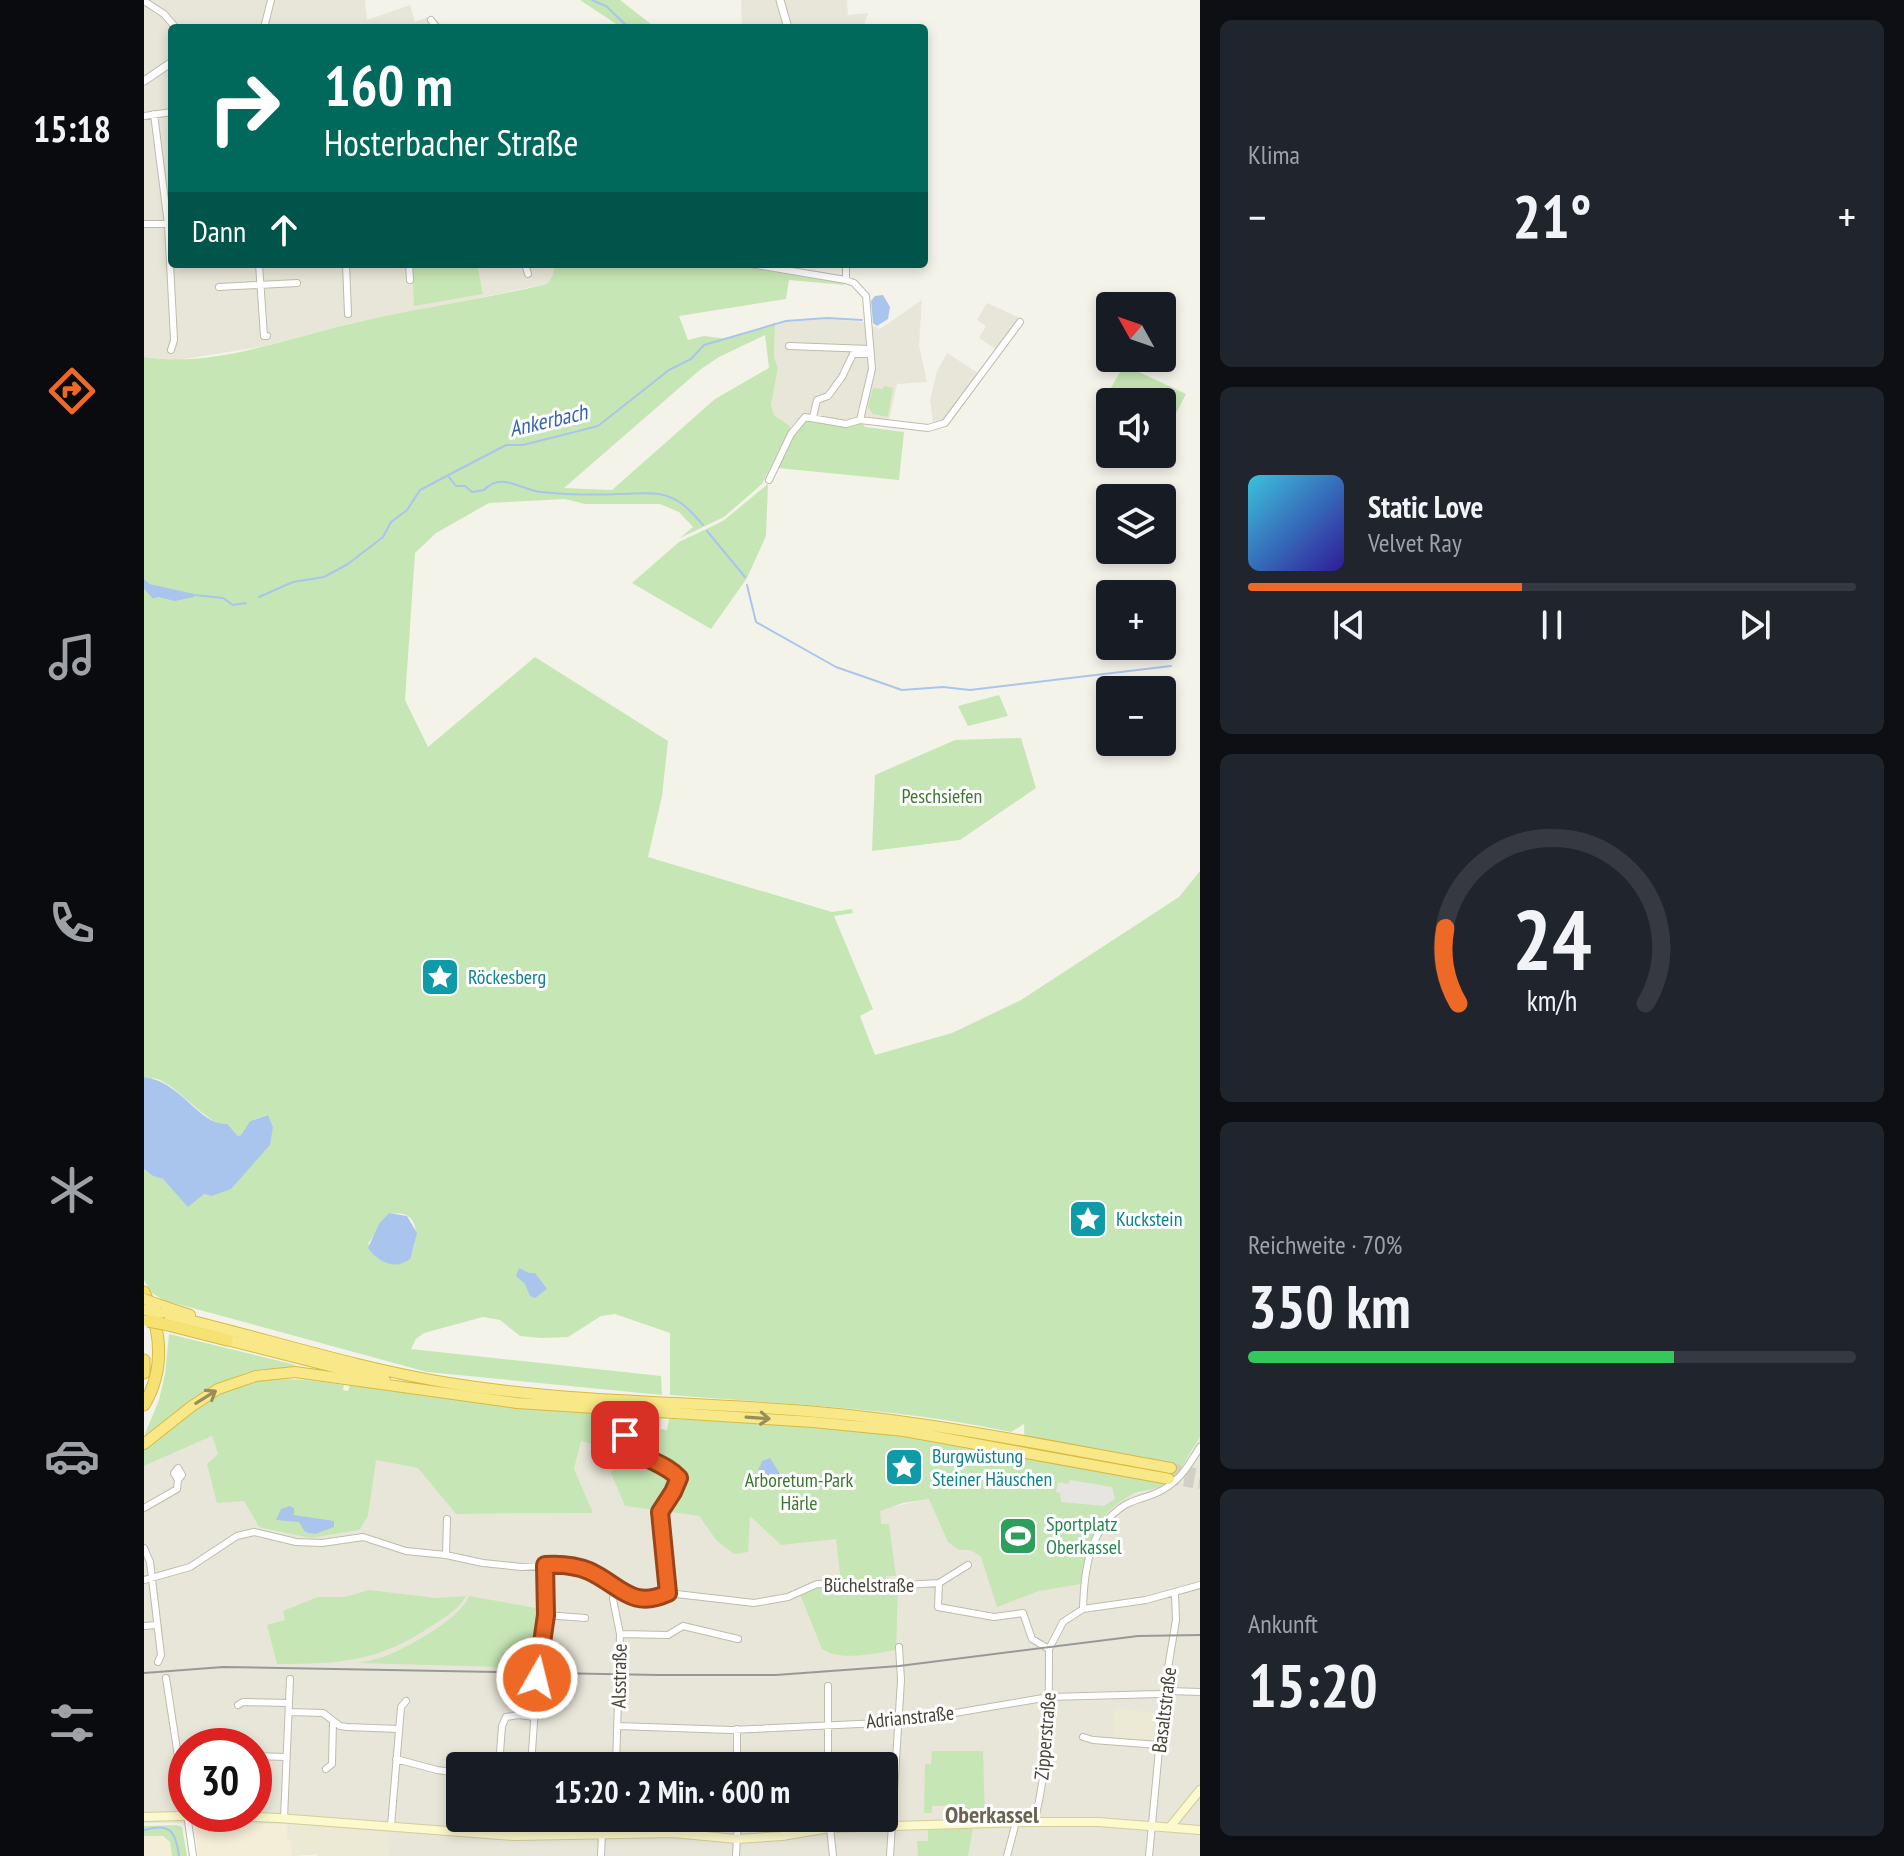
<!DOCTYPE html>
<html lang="de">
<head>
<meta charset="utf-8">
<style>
  :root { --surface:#171b24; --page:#20242c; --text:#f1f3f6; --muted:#9ea1a6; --line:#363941; --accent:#ef6926 }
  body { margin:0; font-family:"PT Sans Narrow",sans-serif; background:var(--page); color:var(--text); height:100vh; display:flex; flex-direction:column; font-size:30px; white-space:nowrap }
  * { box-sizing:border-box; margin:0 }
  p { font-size:26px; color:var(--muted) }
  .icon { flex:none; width:44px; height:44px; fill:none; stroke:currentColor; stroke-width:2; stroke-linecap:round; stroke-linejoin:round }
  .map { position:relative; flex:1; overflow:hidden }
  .details { display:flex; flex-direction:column; gap:20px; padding:20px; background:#0d0f14; width:704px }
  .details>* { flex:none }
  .guide { position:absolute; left:24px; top:24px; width:760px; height:244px; border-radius:8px; box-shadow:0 4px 12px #0003; background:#00695c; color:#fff; overflow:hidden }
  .needle { width:52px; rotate:310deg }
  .fabs { position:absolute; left:952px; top:292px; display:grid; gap:16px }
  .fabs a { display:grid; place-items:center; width:80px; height:80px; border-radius:8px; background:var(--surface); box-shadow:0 4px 12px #0003; font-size:40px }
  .speed { position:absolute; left:24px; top:1728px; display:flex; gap:16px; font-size:40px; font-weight:700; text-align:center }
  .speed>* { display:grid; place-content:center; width:104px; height:104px; border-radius:50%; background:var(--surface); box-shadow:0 4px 12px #0003; line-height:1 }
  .speed .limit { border:12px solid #d22; background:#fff; color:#111 }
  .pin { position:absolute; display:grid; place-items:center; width:68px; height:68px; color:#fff; margin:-34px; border-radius:16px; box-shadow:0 4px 12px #0006 }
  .me { position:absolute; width:88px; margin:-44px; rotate:8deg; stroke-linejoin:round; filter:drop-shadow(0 0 6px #0008) }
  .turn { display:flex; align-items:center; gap:28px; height:168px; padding:0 24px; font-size:36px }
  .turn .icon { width:104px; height:104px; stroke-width:2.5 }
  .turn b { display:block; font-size:56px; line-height:68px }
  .then { display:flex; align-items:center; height:76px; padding:0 24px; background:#0003; gap:16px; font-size:30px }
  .big { font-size:60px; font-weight:700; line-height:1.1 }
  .details .tile { flex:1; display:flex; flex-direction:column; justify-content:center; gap:12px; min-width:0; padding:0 28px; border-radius:12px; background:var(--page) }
  .details .dial { align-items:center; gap:0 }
  .dial svg { height:208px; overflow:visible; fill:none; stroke:var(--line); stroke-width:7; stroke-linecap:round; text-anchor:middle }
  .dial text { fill:var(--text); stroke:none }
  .song { display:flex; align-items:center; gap:24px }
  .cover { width:96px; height:96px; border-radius:12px; background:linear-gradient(135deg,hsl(190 70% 55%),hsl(250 70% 35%)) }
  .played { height:8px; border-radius:4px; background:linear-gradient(90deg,var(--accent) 45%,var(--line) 45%) }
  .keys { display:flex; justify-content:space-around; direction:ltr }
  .heat { display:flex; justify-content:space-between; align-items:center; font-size:44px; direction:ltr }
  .charge { height:12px; border-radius:6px; background:linear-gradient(90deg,#34c759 70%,var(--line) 0) }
  .trip { position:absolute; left:302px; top:1752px; width:452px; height:80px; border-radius:8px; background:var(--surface); box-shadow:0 4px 12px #0003; font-weight:700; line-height:80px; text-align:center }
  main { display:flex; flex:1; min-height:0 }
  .tabs { display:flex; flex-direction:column; width:144px; justify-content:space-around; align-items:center; background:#090b0e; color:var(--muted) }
  .tabs .icon { width:56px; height:56px }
  .tabs .current { color:var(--accent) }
  .tabs b { font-size:36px; color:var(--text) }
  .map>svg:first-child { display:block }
  .residential { fill:#e8e6d8; fill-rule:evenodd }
  .commercial { fill:#f4edd7 }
  .education { fill:#ecead5 }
  .green { fill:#c7e6b5; fill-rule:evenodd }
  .parking { fill:#e6e5e1 }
  .water { fill:#aac5ed }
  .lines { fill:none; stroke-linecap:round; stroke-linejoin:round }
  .stream { stroke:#aac5ed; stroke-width:2 }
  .trunk-tunnel { stroke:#d2d0c6; stroke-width:10; stroke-dasharray:10 5; stroke-linecap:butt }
  .minor-casing { stroke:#bfbcad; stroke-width:8 }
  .tertiary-casing { stroke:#bfbcad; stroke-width:9 }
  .secondary-casing { stroke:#d1cd9c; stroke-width:10 }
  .trunk-casing { stroke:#d6ba42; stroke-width:12 }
  .motorway-casing { stroke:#d6ba42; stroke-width:13 }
  .minor { stroke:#fff; stroke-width:6 }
  .tertiary { stroke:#fff; stroke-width:7 }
  .secondary { stroke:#fcf9cc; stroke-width:8 }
  .trunk { stroke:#f8e888; stroke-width:10 }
  .motorway { stroke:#f6e273; stroke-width:11 }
  .tram { stroke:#989898; stroke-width:2 }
  .trunk-bridge-casing { stroke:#d6ba42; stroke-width:12; stroke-linecap:butt }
  .motorway-bridge-casing { stroke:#d6ba42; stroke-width:13; stroke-linecap:butt }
  .trunk-bridge { stroke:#f8e888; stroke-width:10 }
  .motorway-bridge { stroke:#f6e273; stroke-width:11 }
  .oneway { stroke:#978e5c }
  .route-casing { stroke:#9b4419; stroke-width:20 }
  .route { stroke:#ef6926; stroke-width:14 }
  .labels { text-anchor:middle; stroke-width:6; stroke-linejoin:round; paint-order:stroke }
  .park-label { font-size:20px; fill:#3c772e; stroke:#fff }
  .culture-label { font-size:20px; fill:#0d838f; stroke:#fff; text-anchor:start }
  .leisure-label { font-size:20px; fill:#27864d; stroke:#fff; text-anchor:start }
  .street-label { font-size:20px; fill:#484438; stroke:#fff }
  .water-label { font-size:22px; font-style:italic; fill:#3666af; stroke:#fff }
  .quarter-label { font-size:24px; font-weight:bold; fill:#6a6450; stroke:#fff }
</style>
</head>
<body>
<main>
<nav class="tabs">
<b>15:18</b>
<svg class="icon current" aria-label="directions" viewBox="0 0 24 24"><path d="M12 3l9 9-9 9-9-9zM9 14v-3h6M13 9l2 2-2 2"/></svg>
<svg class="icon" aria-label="music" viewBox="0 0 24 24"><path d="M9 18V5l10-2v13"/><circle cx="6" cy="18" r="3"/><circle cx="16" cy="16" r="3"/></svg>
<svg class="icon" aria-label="phone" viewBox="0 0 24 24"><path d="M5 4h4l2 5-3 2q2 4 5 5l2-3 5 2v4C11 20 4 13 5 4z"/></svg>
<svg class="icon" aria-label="climate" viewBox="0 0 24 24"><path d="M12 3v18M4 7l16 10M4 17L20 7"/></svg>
<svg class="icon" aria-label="car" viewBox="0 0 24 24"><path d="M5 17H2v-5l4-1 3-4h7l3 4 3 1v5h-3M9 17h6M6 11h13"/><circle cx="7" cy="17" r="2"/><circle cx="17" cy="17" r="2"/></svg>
<svg class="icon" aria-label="filters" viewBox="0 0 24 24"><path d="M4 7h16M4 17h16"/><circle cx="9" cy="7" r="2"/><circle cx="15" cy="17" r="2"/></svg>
</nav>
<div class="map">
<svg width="1056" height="1856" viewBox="0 0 1056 1856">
  <rect width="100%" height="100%" fill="#f4f3ea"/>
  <path class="residential" d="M0,0H221L223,20L266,5L271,22L286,16L302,28H28V264H410L409,275L403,284L208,323L121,346L34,360L0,357Z
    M597,0H703L704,15L724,13L719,28H598Z
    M778,300L775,345L783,382L753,384L745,420L709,426L655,419L647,427L630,415L627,405L634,368L630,357L631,326L643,322L683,319L720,322L736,329Z
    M843,303L876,318L853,350L835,338L842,326L833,320Z
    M803,353L834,373L799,421L789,423L786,400L793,371Z
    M68,1436L74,1454L115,1527L224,1516L231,1459L274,1467L312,1514L448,1513L430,1469L436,1441L472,1451L482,1506L555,1516L572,1540L606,1509L742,1508L785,1499L987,1495L1021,1485L1042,1459L1056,1437V1856H173V1854L148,1856L143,1839V1824L0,1823V1466ZM42,1746H110V1814H42ZM316,1766H740V1818H316Z"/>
  <path class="commercial" d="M51,1824H144L143,1839L147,1840L148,1856H54Z
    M15,1835L26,1842L28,1856H0V1836Z"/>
  <path class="education" d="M978,1708L1014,1714L1011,1741L970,1739L969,1709Z
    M146,1824L244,1832L245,1856H173V1853L148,1856L147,1840L143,1839Z"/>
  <path class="green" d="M436,0H476L508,25L519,28H478Z
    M268,264H333L339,294L270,306Z
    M410,264H581L699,283L701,285L645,280L642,299L535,316L544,340L560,336L583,339L631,323L630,357L634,368L627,405L630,415L647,427L618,484L580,517L536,538L549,527L535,512L516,504H441L421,499L345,503L292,533L271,553L261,700L284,747L391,657L524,741L518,796L504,857L688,912L708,909L709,913L690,916L729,1009L716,1016L731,1055L808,1033L877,1000L1035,897L1056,871V1437C1046,1452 1037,1471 1023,1483C1013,1491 998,1489 987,1495C948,1516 944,1545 937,1584L895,1591L853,1607L837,1557L827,1550H815L804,1542L785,1499L759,1503L736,1511L737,1524H745L752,1576H742V1585L697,1582L692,1539L637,1545L606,1516L604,1552L590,1554L572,1540L555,1516L481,1506L467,1473L472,1451L437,1441L430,1469L449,1513L312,1514L274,1468L232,1460L224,1516L215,1530L166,1538L115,1527L100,1501L73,1503L63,1464L74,1454L68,1436L0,1466V1450C77,1388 97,1368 200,1385L199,1390L204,1391L206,1384C309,1402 413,1412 517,1418L516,1429L523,1430L525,1419L642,1424L742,1434L881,1457L880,1424L867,1432C756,1408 640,1404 526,1395V1333L471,1314L457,1316L424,1337L397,1338L376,1336L356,1320L339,1317L280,1333L272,1339L267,1349L517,1376L518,1395L283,1372L19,1300L8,1293L0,1280V1169L9,1176L19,1179L38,1198L129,1127L123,1115L106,1121L97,1135L94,1136C87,1126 77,1126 68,1120C50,1108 37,1092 18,1081C12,1078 7,1078 0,1077V589L9,599L14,597H50V595L6,584L0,579V357C70,368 143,338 210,323C274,308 339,299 403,284L409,275ZM621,335L625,368L571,399L468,490L420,488L557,369L575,357ZM245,1213C250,1214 254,1213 259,1214C278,1219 271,1246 267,1258L224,1244Z
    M980,365L1042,394L1026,425L1018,422V402H967L960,400Z
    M740,386L749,388L744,417L729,414L724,407L729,388L739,389Z
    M661,419L708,426L718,423L721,427L760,432L755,480L634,468L653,427Z
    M624,484L622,536L603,578L567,629L488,583L535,542L579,521Z
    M855,695L864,716L824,726L814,706Z
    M877,738L892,788L816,840L728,851L731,775L811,740Z
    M25,1334L152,1365C138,1371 123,1367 108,1371C67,1382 34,1411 0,1436L15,1400L21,1374Z
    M675,1585L754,1590L752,1650C729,1653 699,1662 678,1649L656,1594Z
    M225,1590L292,1598L322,1596C315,1609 301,1617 289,1625C235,1662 196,1664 133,1664L123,1625L141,1620L139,1611L174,1597H201Z
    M325,1596L398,1609L391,1668L214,1663C224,1661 235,1659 244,1655C265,1647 318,1617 325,1596Z
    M788,1751H839L841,1819L811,1821L813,1806H788V1813H780L781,1764H787Z
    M32,1825L38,1827L43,1856H28L26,1842L19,1836H0V1826Z
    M829,1828L824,1856H774L773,1841H784V1830Z"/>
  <path class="parking" d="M926,1480L968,1487L971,1499L960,1506L917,1502L916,1493L912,1492L914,1482L925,1484Z"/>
  <path class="water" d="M739,295L746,307L744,319L733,326L729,323L727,301L731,296Z
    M0,579L6,584L50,594V597L31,601L14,597L9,599L0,589Z
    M0,1077C37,1081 56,1126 83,1124L94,1136L97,1135L106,1121L124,1115L129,1127L126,1145L87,1189L68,1196L60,1194L44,1207L19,1179L9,1176L0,1169Z
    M245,1213L263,1216L273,1233L267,1258C252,1271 235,1263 224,1248L235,1224Z
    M375,1268L385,1273H391L403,1289L391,1298L386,1296L381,1284L372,1276Z
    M626,1458L635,1472L636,1487L633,1490L619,1487L613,1473L618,1461Z
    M146,1506L150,1508V1515L190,1521V1527L171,1534L161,1532L155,1522L132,1520L137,1509Z"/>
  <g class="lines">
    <path class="stream" d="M448,0L462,6L485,28
      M305,477L312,486H321L328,492L340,490C357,471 377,490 397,492C424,495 450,495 477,494C489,494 503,492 515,494C536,498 545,509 559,525
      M563,531L601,577
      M603,585L612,622L692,667L758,690L799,687L826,690L1027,666
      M50,595L79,598L89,605L102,603
      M115,597L149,582L180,577L204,564L239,537L247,522L263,510L276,490L362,445H379L454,426L525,370L547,359L560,345L642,321L683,318L718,320
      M0,1830C26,1822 32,1832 35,1856"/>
    <path class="trunk-tunnel" d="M1027,1468L1056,1474
      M1025,1479L1056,1484"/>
    <g class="minor-casing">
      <path id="minor" d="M0,1L20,14L32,28
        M287,20L293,28
        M120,28L127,0
        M10,114L24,224L30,340L27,350
        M0,116L28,112
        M0,224H28
        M115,264L120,336H123
        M202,264L204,314
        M265,264L266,280
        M381,264L384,274
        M606,264L702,280L710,283L722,296L728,369L716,420
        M702,280V264
        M75,287L153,283
        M645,346L726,349
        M669,417L673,400L684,396L698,377L709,354H726
        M625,480L647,434L661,417L702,424L716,420L784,428L801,423L876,322
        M481,1435C492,1463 517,1459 535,1478L529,1492L516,1512L524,1593
        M0,1508L33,1489L34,1480L38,1475L34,1468L30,1473L34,1480
        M0,1548L6,1562L17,1655L14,1662
        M302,1555L303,1519
        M0,1580L46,1567L93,1536L110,1532L152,1542L178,1543L219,1537L262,1551L302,1555L339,1563L377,1567L422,1565L447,1572L489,1597L503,1601L524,1593L610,1603L644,1597L673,1584L745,1586L795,1583L794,1607L850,1617L879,1613L888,1639L905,1649
        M795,1583L824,1565
        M471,1587L469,1599L476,1634L472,1766
        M939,1609C940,1571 945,1527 981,1505C990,1500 1000,1498 1010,1494C1033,1485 1044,1467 1056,1447
        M402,1615L441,1618
        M0,1626L13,1625
        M476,1634L524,1635L539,1626L594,1639
        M905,1649L919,1622L939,1609L1002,1600L1056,1585
        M22,1678L42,1808
        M94,1705L99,1702L145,1703
        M145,1712L179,1713L196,1726L203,1727L255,1729
        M474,1726L587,1730L758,1722L905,1697L1015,1694L1026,1691L1056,1692
        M593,1729V1766
        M939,1737L949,1740L1015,1745
        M110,1756L142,1757
        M252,1759L293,1770L316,1773
        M355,1766L358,1726L362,1717L375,1715L390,1717
        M387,1766L393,1678L402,1615L401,1565
        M684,1766V1686
        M182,1769L188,1764L189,1721
        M43,1814L49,1856
        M140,1818L146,1679
        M389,1818V1836
        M472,1818V1833
        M685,1818L689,1856
        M890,1822C905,1766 905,1707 905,1649
        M247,1826L257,1707L262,1701
        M457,1856L458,1833
        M592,1856L594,1818
        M746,1856L757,1680L755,1647
        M863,1856L872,1822
        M1005,1856L1021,1686L1032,1620L1031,1594"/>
    </g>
    <g class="tertiary-casing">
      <path id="tertiary" d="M636,0L644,28
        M0,81L28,62"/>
    </g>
    <g class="secondary-casing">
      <path id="secondary" d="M0,1817L70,1815L134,1818L370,1836L529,1833L593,1839L638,1836L685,1828L883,1822H954L1056,1830
        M1026,1827L1056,1790"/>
    </g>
    <g class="trunk-casing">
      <path id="trunk" d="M13,1304L46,1315
        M16,1313C112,1335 207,1367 305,1383C426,1403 551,1401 673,1412C792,1422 909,1447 1027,1468
        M83,1340L241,1380
        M0,1444L48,1406L74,1389L112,1376L151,1372L373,1403L669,1422L760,1431L1025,1479"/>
    </g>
    <g class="motorway-casing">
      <path id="motorway" d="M0,1292C17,1329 22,1368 0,1405
        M20,1324L83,1340
        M0,1360V1373"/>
    </g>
    <use href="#minor" class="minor"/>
    <use href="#tertiary" class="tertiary"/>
    <use href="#secondary" class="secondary"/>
    <use href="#trunk" class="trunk"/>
    <use href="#motorway" class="motorway"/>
    <path class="tram" d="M0,1673L79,1667L515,1675H632L755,1666L994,1636L1056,1635"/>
    <g class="trunk-bridge-casing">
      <path id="trunk-bridge" d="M0,1299L13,1304
        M0,1310L16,1313"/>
    </g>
    <g class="motorway-bridge-casing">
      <path id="motorway-bridge" d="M4,1321L20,1324"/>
    </g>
    <use href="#trunk-bridge" class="trunk-bridge"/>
    <use href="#motorway-bridge" class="motorway-bridge"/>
  </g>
  <defs><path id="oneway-shaft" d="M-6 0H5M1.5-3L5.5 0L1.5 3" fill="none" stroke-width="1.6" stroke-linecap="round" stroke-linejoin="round" transform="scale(2)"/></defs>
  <g class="oneway">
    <use href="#oneway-shaft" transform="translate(62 1397) rotate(-32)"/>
    <use href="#oneway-shaft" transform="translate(614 1418) rotate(4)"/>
  </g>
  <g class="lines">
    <g class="route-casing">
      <path id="route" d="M393,1678L402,1615L401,1565C416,1564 431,1565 445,1571C476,1585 487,1610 524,1593L516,1512L529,1492L535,1478C518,1459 491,1461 481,1435"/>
    </g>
    <use href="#route" class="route"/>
  </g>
  <defs>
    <g id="sight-square" transform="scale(2)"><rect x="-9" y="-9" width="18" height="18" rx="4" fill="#0f9aa8" stroke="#fff"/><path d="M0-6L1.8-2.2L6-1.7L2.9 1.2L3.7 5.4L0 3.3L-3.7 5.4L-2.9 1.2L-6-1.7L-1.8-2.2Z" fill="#fff"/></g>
    <g id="stadium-square" transform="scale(2)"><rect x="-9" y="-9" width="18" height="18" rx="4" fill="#2e9e5b" stroke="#fff"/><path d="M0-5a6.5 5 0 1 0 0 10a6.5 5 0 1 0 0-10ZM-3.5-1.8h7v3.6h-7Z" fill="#fff"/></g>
  </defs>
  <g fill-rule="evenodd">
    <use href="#sight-square" x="296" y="977"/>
    <use href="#sight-square" x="944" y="1219"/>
    <use href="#sight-square" x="760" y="1467"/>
    <use href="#stadium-square" x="874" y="1536"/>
  </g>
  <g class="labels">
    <g class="park-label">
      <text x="798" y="803">Peschsiefen</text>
      <text x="655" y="1487">Arboretum-Park<tspan x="655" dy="23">Härle</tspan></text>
    </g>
    <g class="culture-label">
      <text x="324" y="984">Röckesberg</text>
      <text x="972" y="1226">Kuckstein</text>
      <text x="788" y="1463">Burgwüstung<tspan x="788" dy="23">Steiner Häuschen</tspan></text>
    </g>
    <g class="leisure-label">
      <text x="902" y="1531">Sportplatz<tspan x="902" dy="23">Oberkassel</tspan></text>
    </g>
    <g class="street-label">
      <text x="725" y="1592">Büchelstraße</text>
      <text transform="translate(475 1676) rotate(-89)" y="7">Alsstraße</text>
      <text transform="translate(1020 1710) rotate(-83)" y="7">Basaltstraße</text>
      <text transform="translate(766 1717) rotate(-6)" y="7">Adrianstraße</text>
      <text transform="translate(901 1736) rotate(-85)" y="7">Zipperstraße</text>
    </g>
    <g class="water-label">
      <text transform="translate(404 420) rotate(-13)" y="8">Ankerbach</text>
    </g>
    <g class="quarter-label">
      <text x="848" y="1823">Oberkassel</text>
    </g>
  </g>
</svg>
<div class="fabs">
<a><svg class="needle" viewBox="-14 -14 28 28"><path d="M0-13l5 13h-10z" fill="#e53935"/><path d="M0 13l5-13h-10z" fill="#9ea1a6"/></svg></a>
<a><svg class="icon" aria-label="sound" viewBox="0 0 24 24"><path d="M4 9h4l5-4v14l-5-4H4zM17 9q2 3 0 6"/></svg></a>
<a><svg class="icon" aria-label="layers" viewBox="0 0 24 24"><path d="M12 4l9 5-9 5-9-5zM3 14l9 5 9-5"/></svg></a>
<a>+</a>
<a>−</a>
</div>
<div class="speed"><div class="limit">30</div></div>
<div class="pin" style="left:481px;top:1435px;background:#d93025"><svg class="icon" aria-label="arrive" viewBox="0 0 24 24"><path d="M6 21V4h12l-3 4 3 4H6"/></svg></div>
<svg class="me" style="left:393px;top:1678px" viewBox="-20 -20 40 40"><circle r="17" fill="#ef6926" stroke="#fff" stroke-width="3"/><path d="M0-11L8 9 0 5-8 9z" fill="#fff"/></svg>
<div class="trip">15:20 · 2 Min. · 600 m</div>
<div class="guide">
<div class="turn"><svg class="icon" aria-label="right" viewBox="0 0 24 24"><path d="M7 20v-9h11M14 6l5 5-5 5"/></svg><div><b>160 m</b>Hosterbacher Straße</div></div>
<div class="then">Dann<svg class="icon" aria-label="ahead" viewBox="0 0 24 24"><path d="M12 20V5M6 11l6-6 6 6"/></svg></div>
</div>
</div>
<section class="details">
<div class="tile"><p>Klima</p>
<div class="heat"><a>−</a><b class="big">21°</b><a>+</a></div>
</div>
<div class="tile">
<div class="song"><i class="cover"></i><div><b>Static Love</b><p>Velvet Ray</p></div></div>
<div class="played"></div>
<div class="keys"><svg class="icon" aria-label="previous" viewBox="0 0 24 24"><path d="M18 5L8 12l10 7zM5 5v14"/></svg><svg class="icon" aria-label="pause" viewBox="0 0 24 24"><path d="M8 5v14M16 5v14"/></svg><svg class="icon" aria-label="next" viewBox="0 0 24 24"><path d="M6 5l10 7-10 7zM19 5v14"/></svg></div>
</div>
<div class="tile dial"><svg viewBox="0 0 100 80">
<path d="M14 69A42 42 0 1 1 86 69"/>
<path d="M14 69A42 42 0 0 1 9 40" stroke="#ef6926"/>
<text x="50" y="56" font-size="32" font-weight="700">24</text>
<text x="50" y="72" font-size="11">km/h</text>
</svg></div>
<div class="tile"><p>Reichweite · 70%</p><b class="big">350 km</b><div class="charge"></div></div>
<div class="tile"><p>Ankunft</p><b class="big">15:20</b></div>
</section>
</main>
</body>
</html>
